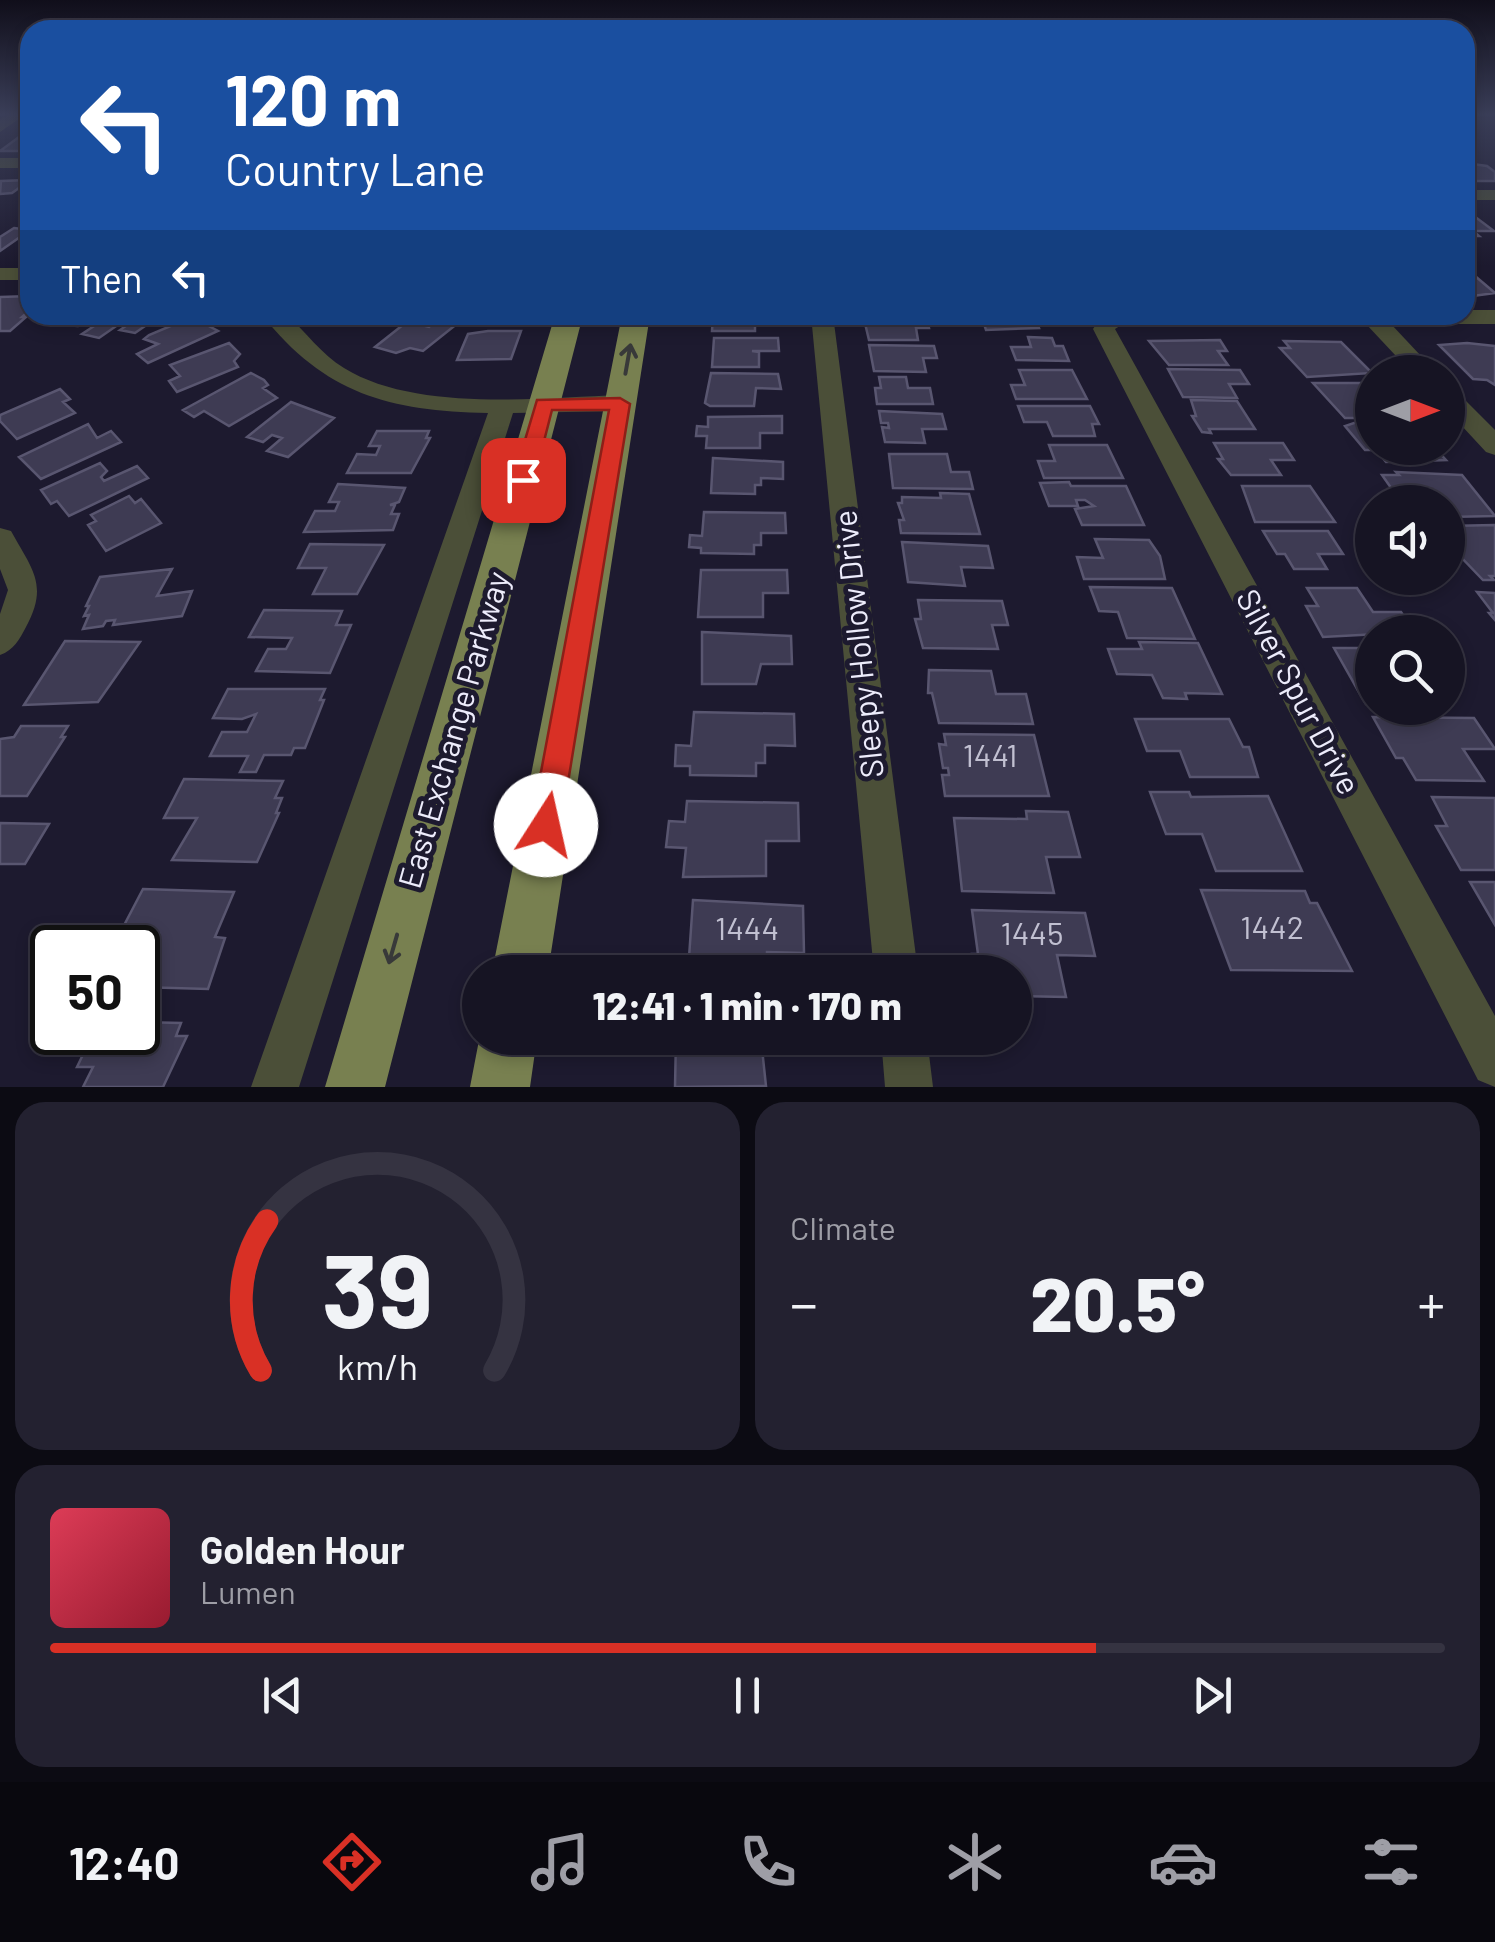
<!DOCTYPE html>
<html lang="en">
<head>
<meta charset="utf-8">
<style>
  :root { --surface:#161423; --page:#232130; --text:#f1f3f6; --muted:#9e9ea6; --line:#353341; --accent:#d93025 }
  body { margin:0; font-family:Barlow,sans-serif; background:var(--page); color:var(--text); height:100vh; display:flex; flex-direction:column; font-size:38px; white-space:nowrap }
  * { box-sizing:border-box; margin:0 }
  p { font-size:32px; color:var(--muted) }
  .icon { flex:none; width:55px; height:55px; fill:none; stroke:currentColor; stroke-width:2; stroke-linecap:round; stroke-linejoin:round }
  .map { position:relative; height:1087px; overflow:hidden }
  .sheet { display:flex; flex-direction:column; gap:15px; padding:15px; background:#0c0b13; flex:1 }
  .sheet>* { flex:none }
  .banner { position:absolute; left:20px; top:20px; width:1455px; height:305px; border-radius:30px; box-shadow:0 5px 15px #0003,0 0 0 2px var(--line); background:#1a4fa0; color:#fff; overflow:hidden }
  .needle { width:65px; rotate:90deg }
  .buttons { position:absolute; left:1355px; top:355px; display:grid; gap:20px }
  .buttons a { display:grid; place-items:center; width:110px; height:110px; border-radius:50%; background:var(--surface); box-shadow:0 5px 15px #0003,0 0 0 2px var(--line); font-size:50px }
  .speed { position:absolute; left:30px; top:925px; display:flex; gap:20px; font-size:50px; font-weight:700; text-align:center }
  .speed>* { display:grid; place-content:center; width:130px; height:130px; border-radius:50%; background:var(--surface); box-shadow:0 5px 15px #0003,0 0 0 2px var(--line); line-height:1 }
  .speed .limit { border:5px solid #111; border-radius:15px; background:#fff; color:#111 }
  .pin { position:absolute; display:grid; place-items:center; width:85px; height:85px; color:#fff; margin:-42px; border-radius:20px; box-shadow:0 5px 15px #0006 }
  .me { position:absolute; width:110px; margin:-55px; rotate:10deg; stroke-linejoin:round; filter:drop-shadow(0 0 8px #0008) }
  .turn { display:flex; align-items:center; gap:35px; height:210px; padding:0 40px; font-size:45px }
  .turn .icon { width:130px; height:130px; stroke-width:2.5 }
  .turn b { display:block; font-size:70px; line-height:85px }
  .then { display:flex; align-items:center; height:95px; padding:0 40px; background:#0003; gap:20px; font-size:38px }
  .big { font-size:75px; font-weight:800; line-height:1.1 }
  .sheet .card { flex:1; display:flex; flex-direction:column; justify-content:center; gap:15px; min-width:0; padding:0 35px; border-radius:30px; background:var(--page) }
  .sheet .dial { align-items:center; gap:0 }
  .dial svg { height:260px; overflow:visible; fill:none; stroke:var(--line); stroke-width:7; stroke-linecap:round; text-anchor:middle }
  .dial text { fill:var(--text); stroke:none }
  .song { display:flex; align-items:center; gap:30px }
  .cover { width:120px; height:120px; border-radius:15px; background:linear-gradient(135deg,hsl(350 70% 55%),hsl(350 70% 35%)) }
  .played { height:10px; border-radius:5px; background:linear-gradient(90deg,var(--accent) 75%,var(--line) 75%) }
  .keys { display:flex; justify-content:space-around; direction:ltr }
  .heat { display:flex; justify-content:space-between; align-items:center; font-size:55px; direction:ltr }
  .sheet .tiles { flex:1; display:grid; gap:15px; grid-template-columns:1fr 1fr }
  .card:last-child { grid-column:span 2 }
  .trip { position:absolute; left:462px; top:955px; width:570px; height:100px; border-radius:50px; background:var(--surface); box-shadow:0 5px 15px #0003,0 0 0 2px var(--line); font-weight:800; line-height:100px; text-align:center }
  .dock { display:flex; height:160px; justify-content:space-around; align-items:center; background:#09080e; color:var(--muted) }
  .dock .icon { width:70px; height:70px }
  .dock .active { color:var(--accent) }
  .dock b { font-size:45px; color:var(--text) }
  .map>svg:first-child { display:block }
  .building { fill:#3e3b53; stroke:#595670; stroke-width:2.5 }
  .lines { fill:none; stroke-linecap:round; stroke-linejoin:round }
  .minor { fill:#4b4f38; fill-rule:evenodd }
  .major { fill:#788050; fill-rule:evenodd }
  .oneway { stroke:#383939 }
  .route { fill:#d93025; stroke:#8d1f18; stroke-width:2.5 }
  .labels { text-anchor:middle; stroke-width:10; stroke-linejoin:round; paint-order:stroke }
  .street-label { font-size:32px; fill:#edecfb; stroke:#1d1a2f }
  .near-number-label { font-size:32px; fill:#c1c0d1 }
</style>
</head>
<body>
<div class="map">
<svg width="1495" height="1087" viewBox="0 0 1495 1087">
  <rect width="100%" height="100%" fill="#1d1a2f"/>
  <path class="building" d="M19,137H30V151H0Z
    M1465,163L1487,166L1495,172V181H1474L1465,175Z
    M30,180L12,193L0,194L1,181Z
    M1465,213H1470L1494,231H1473L1479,236H1465Z
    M14,228L30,230L0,251V237Z
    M1465,270H1468L1495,293L1465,297Z
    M30,296V310L22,317H26L10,331H0V297Z
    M44,315H91L78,326L62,325L72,317L38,319Z
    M111,315H161L135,333L120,330L130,323L122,322L99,338L82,334Z
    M713,315H775V318L755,317V331H712Z
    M863,315L926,316L929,328H916L918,340H869Z
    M1027,315L1035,318L1039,328L986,330L982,318Z
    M192,317L218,331L148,363L137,354L158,344L144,339L149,335Z
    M413,317L426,321L421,325L429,327L440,318L458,323L423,351L410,348L396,353L375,347Z
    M488,331H521L511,359L457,360L468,334Z
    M1028,337L1052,338L1055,346H1063L1069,361L1016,360L1011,347H1031Z
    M714,338H778L779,351H752L759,352V367H712Z
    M1220,340L1227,351H1218L1228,365H1169L1149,341Z
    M1284,341L1341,342L1372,373L1307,377L1280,348H1290Z
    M229,343L240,354L234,361L238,367L177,392L169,381L180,376L170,365Z
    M1467,343L1495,346V385L1487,380L1473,379L1439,345Z
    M869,345L934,346L937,358H923L926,372L874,371Z
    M1168,369L1240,370L1249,384H1229L1237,398L1183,397Z
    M1019,370H1072L1087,399H1016L1011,385H1025Z
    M251,373L264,380L268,385L263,388L277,398L229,426L204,411L194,417L183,410Z
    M711,373L778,374L781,389L756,388L754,406H710L705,403Z
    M879,377H906L908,388H930L933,404H877L875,388H881Z
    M1313,383H1372V418H1345Z
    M60,389L70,399L63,402L75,413L17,439L0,421V415Z
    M1191,400L1237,401L1255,429H1209L1211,433L1202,432L1192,416H1196Z
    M291,402L334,418L288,457L267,451L282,438L272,435L263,442L247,437Z
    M1018,406H1090L1099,424H1092L1095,436H1053L1047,422H1024Z
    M879,411L942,414L946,429H922L925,443L885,442L882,427L889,428L888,423H881Z
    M782,416V433H760V448H706L707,436H696L697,426L708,427V417Z
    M1357,422H1372V448H1435L1446,460L1386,462L1376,450H1365L1345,426Z
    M88,424L97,438L111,431L121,442L41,479L19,457Z
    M377,431H429L426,438H430L411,473H347L357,454L376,455L380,446H369Z
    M1214,443H1283L1294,460H1271L1281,475H1231L1218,459H1223Z
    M1049,445H1107L1123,478H1044L1038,461H1055Z
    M889,454H947L951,472H969L973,489L893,488Z
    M713,458L783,462V479L761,478V485H755V494L711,493Z
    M100,463L107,471L101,477L104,481L137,466L148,478L69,516L57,501L51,504L41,490Z
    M1396,472L1462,475L1495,516L1448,517V502H1438L1431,493L1396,495L1382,475H1399Z
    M1069,482L1071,486H1126L1144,525H1082L1075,509L1094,506L1085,500H1076L1078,506H1049L1040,483Z
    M338,484L405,488L399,502L390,505H395L391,514H399L393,530L304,532L315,511H335L339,502H329Z
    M1242,486H1310L1335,522H1255Z
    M940,493L969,494L980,534L901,533L899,520H904L898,503H902V497L941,498Z
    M129,496L135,503L141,499L161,523L106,551L88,525L96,521L91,515Z
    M704,512L785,513L786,533H761V545H754V554L701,553V548L689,547L690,535L702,536Z
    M1495,525V576H1490L1494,580H1483L1456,552H1448V526Z
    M1263,531H1328L1343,554H1318L1327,569H1294L1285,554H1277Z
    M1095,539L1149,540L1160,556L1165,579H1084L1077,557L1103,558Z
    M902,542L988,546L993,568L961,567L965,586L908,582Z
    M310,544L384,545L357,594H313L326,568H298Z
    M172,569L157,596L192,591L182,616L113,625L115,620L106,621L103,626L83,629L89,615L84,616L89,606H86L100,577Z
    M701,570H787L788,593H763V617H698Z
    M1090,587L1172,588L1195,639L1127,638L1118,612L1099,611Z
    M1307,588H1357L1373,612H1401L1415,632L1323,637L1306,606H1318Z
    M1477,592L1495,593V620L1489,613H1493Z
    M918,600L1002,601L1008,625H992L998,649L923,648L915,619H921Z
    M264,610L342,611L336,625H351L330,673L256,671L268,649H286L292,638L249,637Z
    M702,632L791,636L792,664H761L756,684H702Z
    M65,641L140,642L98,702L24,705Z
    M1139,642L1198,643L1222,694L1185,693L1187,699L1163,698L1152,675L1117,674L1108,649H1142Z
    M1334,648H1372V704H1366L1360,694Z
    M929,670L991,671L996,694H1026L1033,724L939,723L932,693H928Z
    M228,689H325L320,700H324L305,748H294L291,755H264L256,772H240L248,756H210L222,732H247L256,714L242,719L213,718Z
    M694,712L794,714L795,746L765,745V763H756V776L690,775V766H675L676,745L691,746Z
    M1373,717L1474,718L1495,749H1463L1484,781L1416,780L1403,758H1396Z
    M1135,719H1229L1243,747H1249L1258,777H1190L1180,751H1147Z
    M21,726H68L61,737H65L27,796H0V739L14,737Z
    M944,734L1034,735L1049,796H945L942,775H949L948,768H943L939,744L946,745Z
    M184,779L283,781L275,798H282L276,813H279L257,862L172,860L197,818H164Z
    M1150,792H1189L1191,797L1268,796L1302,871H1216L1202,834H1166Z
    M1432,797L1495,798V870H1461L1436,826H1447Z
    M687,801L798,803L799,841H766V876L683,877L686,848L666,847L669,821L685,822Z
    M1026,811L1068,812L1080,857H1046L1054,893L962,891L954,818L1027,819Z
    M0,823L49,824L25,864H0Z
    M1470,882H1495V925Z
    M143,889L234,892L215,937L225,938L208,989L138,987V960L143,947H152L159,934L120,933Z
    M1201,890L1305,891L1310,903H1317L1352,971L1231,970Z
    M693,900L803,906L804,953L767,952V965H759L758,972H688Z
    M972,910L1085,913L1095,956L1057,955L1066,997L1015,996V972H975L972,954H978Z
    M138,1022L181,1023L176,1036H187L163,1087H83L93,1067H77L94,1032H138Z
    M676,1038L761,1039L766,1086L675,1087Z"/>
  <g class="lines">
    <path class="minor" d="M8,114H26L0,132V120Z
      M0,158H30V168H0Z
      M1465,190H1495V200H1465Z
      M0,268H30V280H0Z
      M1465,310H1495V324H1391L1436,372H1411L1366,324H1123L1115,329L1495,1016V1087L1478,1080L1093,329L1102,315H1465Z
      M262,315H287C306,332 321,354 344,368C415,412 539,398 620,395L633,403L620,411L513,413L299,1087H251L488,413C389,411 325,394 262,315Z
      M811,315H833L918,972H874Z
      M1448,389L1457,392L1495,430V455L1486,452L1448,411Z
      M0,528L11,531C32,569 49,585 26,627C19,640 14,650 0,655V614L8,590L0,569Z
      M881,1038H927L933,1087H885Z"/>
    <path class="major" d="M555,315H583L385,1087H325Z
      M622,315H650L548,972H492Z
      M480,1035L537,1038L530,1087H470Z"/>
  </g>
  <defs><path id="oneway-shaft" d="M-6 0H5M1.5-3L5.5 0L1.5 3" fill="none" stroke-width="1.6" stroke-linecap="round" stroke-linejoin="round" transform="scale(2.5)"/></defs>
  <g class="oneway">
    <use href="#oneway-shaft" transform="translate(628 359) rotate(-80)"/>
    <use href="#oneway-shaft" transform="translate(393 949) rotate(106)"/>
  </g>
  <linearGradient id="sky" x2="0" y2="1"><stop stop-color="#100e1a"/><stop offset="0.43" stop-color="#3a3e58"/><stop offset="1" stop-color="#3a3e58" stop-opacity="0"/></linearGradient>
  <rect width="1495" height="266" fill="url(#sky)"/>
  <path class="route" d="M620,398L630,404L561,825L556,835L546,840L535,835L531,825L609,410H552L534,480L523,487L513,480L537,400Z"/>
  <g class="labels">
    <g class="street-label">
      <text transform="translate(859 644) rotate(-96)" y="11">Sleepy Hollow Drive</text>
      <text transform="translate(1298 692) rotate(62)" y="11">Silver Spur Drive</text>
      <text transform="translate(454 730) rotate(-74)" y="11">East Exchange Parkway</text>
    </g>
    <g class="near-number-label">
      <text x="990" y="767">1441</text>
      <text x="1272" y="939">1442</text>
      <text x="747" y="940">1444</text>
      <text x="1032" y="945">1445</text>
    </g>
  </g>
</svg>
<div class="buttons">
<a><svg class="needle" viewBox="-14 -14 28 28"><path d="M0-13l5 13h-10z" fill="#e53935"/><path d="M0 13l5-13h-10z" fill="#9e9ea6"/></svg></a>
<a><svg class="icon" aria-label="sound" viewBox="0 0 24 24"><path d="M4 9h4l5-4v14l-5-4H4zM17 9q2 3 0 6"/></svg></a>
<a><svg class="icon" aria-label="search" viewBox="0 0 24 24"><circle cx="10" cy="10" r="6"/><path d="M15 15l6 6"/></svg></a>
</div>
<div class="speed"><div class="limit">50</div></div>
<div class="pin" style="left:523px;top:480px;background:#d93025"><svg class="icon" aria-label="arrive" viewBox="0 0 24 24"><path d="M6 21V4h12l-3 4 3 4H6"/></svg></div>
<svg class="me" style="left:546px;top:825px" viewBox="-20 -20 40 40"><circle r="19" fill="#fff"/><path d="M0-13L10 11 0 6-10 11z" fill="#d93025"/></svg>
<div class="trip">12:41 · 1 min · 170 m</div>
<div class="banner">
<div class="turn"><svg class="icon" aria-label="left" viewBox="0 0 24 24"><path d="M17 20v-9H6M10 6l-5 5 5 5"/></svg><div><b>120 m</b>Country Lane</div></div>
<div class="then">Then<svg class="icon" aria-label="left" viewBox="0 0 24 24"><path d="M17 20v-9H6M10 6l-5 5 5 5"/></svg></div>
</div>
</div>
<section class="sheet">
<div class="tiles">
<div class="card dial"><svg viewBox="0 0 100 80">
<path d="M14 69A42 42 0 1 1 86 69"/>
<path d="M14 69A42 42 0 0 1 16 23" stroke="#d93025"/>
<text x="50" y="56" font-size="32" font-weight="700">39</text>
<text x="50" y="72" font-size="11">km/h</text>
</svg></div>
<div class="card"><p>Climate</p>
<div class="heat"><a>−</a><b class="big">20.5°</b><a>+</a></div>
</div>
<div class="card">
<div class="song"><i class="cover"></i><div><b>Golden Hour</b><p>Lumen</p></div></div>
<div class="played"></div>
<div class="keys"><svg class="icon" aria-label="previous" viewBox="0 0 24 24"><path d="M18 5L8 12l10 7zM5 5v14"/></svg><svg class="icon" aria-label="pause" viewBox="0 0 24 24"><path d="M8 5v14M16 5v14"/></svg><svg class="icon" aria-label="next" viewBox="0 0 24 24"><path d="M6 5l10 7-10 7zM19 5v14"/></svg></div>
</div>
</div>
</section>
<nav class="dock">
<b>12:40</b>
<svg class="icon active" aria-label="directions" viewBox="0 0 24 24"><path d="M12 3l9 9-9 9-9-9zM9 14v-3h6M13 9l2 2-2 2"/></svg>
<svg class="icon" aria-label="music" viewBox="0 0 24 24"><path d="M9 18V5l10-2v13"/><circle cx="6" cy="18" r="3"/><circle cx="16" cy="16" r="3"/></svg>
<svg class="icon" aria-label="phone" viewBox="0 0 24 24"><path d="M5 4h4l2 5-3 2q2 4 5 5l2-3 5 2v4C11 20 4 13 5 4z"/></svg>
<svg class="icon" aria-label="climate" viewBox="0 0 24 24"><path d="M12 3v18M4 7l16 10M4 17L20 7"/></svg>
<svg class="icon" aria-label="car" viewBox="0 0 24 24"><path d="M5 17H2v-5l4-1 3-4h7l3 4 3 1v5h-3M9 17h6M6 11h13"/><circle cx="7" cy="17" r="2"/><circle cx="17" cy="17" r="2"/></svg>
<svg class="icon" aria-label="filters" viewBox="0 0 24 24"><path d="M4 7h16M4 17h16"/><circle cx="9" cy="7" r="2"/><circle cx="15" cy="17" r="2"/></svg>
</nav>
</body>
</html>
